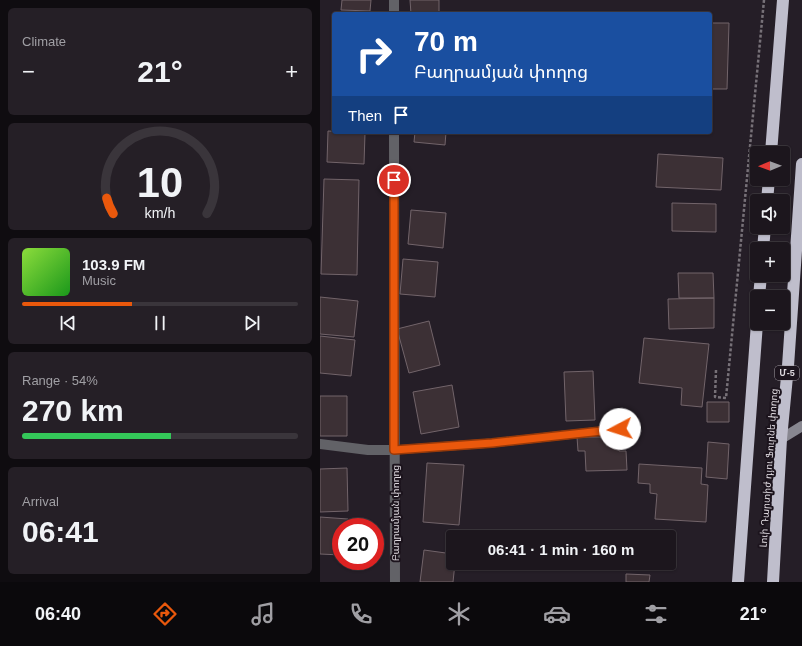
<!DOCTYPE html>
<html lang="en">
<head>
<meta charset="utf-8">
<style>
  :root { --surface:#1c161d; --page:#251f26; --text:#f1f3f6; --muted:#a09fa4; --line:#3a353b; --accent:#ea580c }
  body { margin:0; font-family:Helvetica,"Noto Sans Armenian",sans-serif; background:var(--page); color:var(--text); height:100vh; display:flex; flex-direction:column; font-size:15px; white-space:nowrap }
  * { box-sizing:border-box; margin:0 }
  p { font-size:13px; color:var(--muted) }
  .icon { flex:none; width:22px; height:22px; fill:none; stroke:currentColor; stroke-width:2; stroke-linecap:round; stroke-linejoin:round }
  .map { position:relative; flex:1; overflow:hidden }
  .sheet { display:flex; flex-direction:column; gap:8px; padding:8px; background:#0f0c10; width:320px }
  .sheet>* { flex:none }
  .top-card { position:absolute; left:12px; top:12px; width:380px; height:122px; border-radius:4px; box-shadow:0 1px 3px #0004,0 0 0 1px var(--line); background:#1a4fa0; color:#fff; overflow:hidden }
  .needle { width:26px; rotate:269deg }
  .fabs { position:absolute; left:430px; top:146px; display:grid; gap:8px }
  .fabs a { display:grid; place-items:center; width:40px; height:40px; border-radius:4px; background:var(--surface); box-shadow:0 1px 3px #0004,0 0 0 1px var(--line); font-size:20px }
  .speed { position:absolute; left:12px; top:518px; display:flex; gap:8px; font-size:20px; font-weight:700; text-align:center }
  .speed>* { display:grid; place-content:center; width:52px; height:52px; border-radius:50%; background:var(--surface); box-shadow:0 1px 3px #0004,0 0 0 1px var(--line); line-height:1 }
  .speed .limit { border:6px solid #d22; background:#fff; color:#111 }
  .pin { position:absolute; display:grid; place-items:center; width:34px; height:34px; color:#fff; margin:-17px; border:2px solid #fff; border-radius:50%; box-shadow:0 1px 4px #0007 }
  .me { position:absolute; width:44px; margin:-22px; rotate:265deg; stroke-linejoin:round; filter:drop-shadow(0 0 3px #0008) }
  .turn { display:flex; align-items:center; gap:14px; height:84px; padding:0 16px; font-size:18px }
  .turn .icon { width:52px; height:52px; stroke-width:2.5 }
  .turn b { display:block; font-size:28px; line-height:34px }
  .then { display:flex; align-items:center; height:38px; padding:0 16px; background:#0003; gap:8px; font-size:15px }
  .big { font-size:30px; font-weight:600; line-height:1.1 }
  .sheet .tile { flex:1; display:flex; flex-direction:column; justify-content:center; gap:6px; min-width:0; padding:0 14px; border-radius:6px; background:var(--page) }
  .sheet .dial { align-items:center; gap:0 }
  .dial svg { height:104px; overflow:visible; fill:none; stroke:var(--line); stroke-width:7; stroke-linecap:round; text-anchor:middle }
  .dial text { fill:var(--text); stroke:none }
  .song { display:flex; align-items:center; gap:12px }
  .cover { width:48px; height:48px; border-radius:6px; background:linear-gradient(135deg,hsl(90 70% 55%),hsl(120 70% 35%)) }
  .played { height:4px; border-radius:2px; background:linear-gradient(90deg,var(--accent) 40%,var(--line) 40%) }
  .keys { display:flex; justify-content:space-around; direction:ltr }
  .heat { display:flex; justify-content:space-between; align-items:center; font-size:22px; direction:ltr }
  .charge { height:6px; border-radius:3px; background:linear-gradient(90deg,#34c759 54%,var(--line) 0) }
  .trip { position:absolute; left:126px; top:530px; width:230px; height:40px; border-radius:4px; background:var(--surface); box-shadow:0 1px 3px #0004,0 0 0 1px var(--line); font-weight:600; line-height:40px; text-align:center }
  .dock { display:flex; height:64px; justify-content:space-around; align-items:center; background:#0b090c; color:var(--muted) }
  .dock .icon { width:28px; height:28px }
  .dock .active { color:var(--accent) }
  .dock b { font-size:18px; color:var(--text) }
  main { display:flex; flex:1; min-height:0 }
  .map>svg:first-child { display:block }
  .building { fill:#3c3035; stroke:#72646a }
  .lines { fill:none; stroke-linecap:round; stroke-linejoin:round }
  .path { stroke:#777178; stroke-width:2.5; stroke-dasharray:3 2; stroke-linecap:butt }
  .lane { stroke:#626267; stroke-width:9 }
  .street { stroke:#626267; stroke-width:10 }
  .secondary { stroke:#888790; stroke-width:10 }
  .highway { stroke:#bfbecc; stroke-width:12 }
  .route-casing { stroke:#983908; stroke-width:10 }
  .route { stroke:#ea580c; stroke-width:7 }
  .labels { text-anchor:middle; stroke-width:4; stroke-linejoin:round; paint-order:stroke }
  .shield { fill:#1c141d; stroke:#a49ea5; stroke-width:1 }
  .shield-label { font-size:9px; font-weight:bold; fill:#ded9df }
  .street-label { font-size:10px; fill:#ded9df; stroke:#1c141d }
</style>
</head>
<body>
<main>
<section class="sheet">
<div class="tile"><p>Climate</p>
<div class="heat"><a>−</a><b class="big">21°</b><a>+</a></div>
</div>
<div class="tile dial"><svg viewBox="0 0 100 80">
<path d="M14 69A42 42 0 1 1 86 69"/>
<path d="M14 69A42 42 0 0 1 9 57" stroke="#ea580c"/>
<text x="50" y="56" font-size="32" font-weight="700">10</text>
<text x="50" y="72" font-size="11">km/h</text>
</svg></div>
<div class="tile">
<div class="song"><i class="cover"></i><div><b>103.9 FM</b><p>Music</p></div></div>
<div class="played"></div>
<div class="keys"><svg class="icon" aria-label="previous" viewBox="0 0 24 24"><path d="M18 5L8 12l10 7zM5 5v14"/></svg><svg class="icon" aria-label="pause" viewBox="0 0 24 24"><path d="M8 5v14M16 5v14"/></svg><svg class="icon" aria-label="next" viewBox="0 0 24 24"><path d="M6 5l10 7-10 7zM19 5v14"/></svg></div>
</div>
<div class="tile"><p>Range · 54%</p><b class="big">270 km</b><div class="charge"></div></div>
<div class="tile"><p>Arrival</p><b class="big">06:41</b></div>
</section>
<div class="map">
<svg width="482" height="582" viewBox="0 0 482 582">
  <rect width="100%" height="100%" fill="#251e27"/>
  <path class="building" d="M22,0H51L50,11L21,10Z
    M90,0H119V14H91Z
    M390,23H409L407,89H390Z
    M8,131L45,133L44,164L7,162Z
    M95,132H126L125,145L94,142Z
    M338,154L403,158L401,190L336,187Z
    M4,179L39,180L37,275L1,274Z
    M352,203L396,204V232L352,231Z
    M91,210L126,213L123,248L88,244Z
    M83,259L118,262L115,297L80,294Z
    M358,273H393L394,298H359Z
    M0,297L38,301L34,337L0,334Z
    M394,298V328L349,329L348,299Z
    M109,321L120,365L89,373L77,329Z
    M0,336L35,340L31,376L0,373Z
    M324,338L389,344L382,407L361,405L362,388L319,383Z
    M273,371L275,420L246,421L244,372Z
    M132,385L139,427L101,434L93,392Z
    M0,396H27V436H0Z
    M387,402H409V422H387Z
    M257,437H298L299,451H306L307,470L266,471L265,451H258Z
    M388,442L409,444L407,479L386,477Z
    M107,463L144,465L139,525L103,522Z
    M319,464L382,468L381,484L388,485L386,522L335,519L337,494L330,493V484L318,483Z
    M27,468L28,511L0,512V469Z
    M0,517L28,519V527H21V555L0,554Z
    M104,550L133,554V563H135L133,582H100Z
    M306,574L330,575L329,582H306Z"/>
  <g class="lines">
    <path class="path" d="M396,370L395,397L406,398L444,0"/>
    <path class="lane" d="M74,450L172,443L300,429"/>
    <path class="street" d="M74,0V14
      M74,132L75,582
      M0,444L48,450H74"/>
    <path class="secondary" d="M461,439L482,426"/>
    <path class="highway" d="M451,153L463,0
      M447,201L449,179
      M443,249L445,227
      M439,297L441,275
      M418,582L437,323
      M453,582L461,439L468,366L482,164"/>
  </g>
  <g class="lines">
    <g class="route-casing">
      <path id="route" d="M74,180V450L172,443L300,429"/>
    </g>
    <use href="#route" class="route"/>
  </g>
  <g class="labels">
    <rect class="shield" x="455" y="366" width="24" height="14" rx="3"/>
    <g class="shield-label">
      <text x="467" y="376">Մ-5</text>
    </g>
    <g class="street-label">
      <text transform="translate(448 468) rotate(-86)" y="4">Լուի Դարտիժ դյու Ֆուրնե փողոց</text>
      <text transform="translate(75 513) rotate(-90)" y="4">Բաղրամյան փողոց</text>
    </g>
  </g>
</svg>
<div class="fabs">
<a><svg class="needle" viewBox="-14 -14 28 28"><path d="M0-13l5 13h-10z" fill="#e53935"/><path d="M0 13l5-13h-10z" fill="#a09fa4"/></svg></a>
<a><svg class="icon" aria-label="sound" viewBox="0 0 24 24"><path d="M4 9h4l5-4v14l-5-4H4zM17 9q2 3 0 6"/></svg></a>
<a>+</a>
<a>−</a>
</div>
<div class="speed"><div class="limit">20</div></div>
<div class="pin" style="left:74px;top:180px;background:#d93025"><svg class="icon" aria-label="arrive" viewBox="0 0 24 24"><path d="M6 21V4h12l-3 4 3 4H6"/></svg></div>
<svg class="me" style="left:300px;top:429px" viewBox="-20 -20 40 40"><circle r="19" fill="#fff"/><path d="M0-13L10 11 0 6-10 11z" fill="#ea580c"/></svg>
<div class="trip">06:41 · 1 min · 160 m</div>
<div class="top-card">
<div class="turn"><svg class="icon" aria-label="right" viewBox="0 0 24 24"><path d="M7 20v-9h11M14 6l5 5-5 5"/></svg><div><b>70 m</b>Բաղրամյան փողոց</div></div>
<div class="then">Then<svg class="icon" aria-label="arrive" viewBox="0 0 24 24"><path d="M6 21V4h12l-3 4 3 4H6"/></svg></div>
</div>
</div>
</main>
<nav class="dock">
<b>06:40</b>
<svg class="icon active" aria-label="directions" viewBox="0 0 24 24"><path d="M12 3l9 9-9 9-9-9zM9 14v-3h6M13 9l2 2-2 2"/></svg>
<svg class="icon" aria-label="music" viewBox="0 0 24 24"><path d="M9 18V5l10-2v13"/><circle cx="6" cy="18" r="3"/><circle cx="16" cy="16" r="3"/></svg>
<svg class="icon" aria-label="phone" viewBox="0 0 24 24"><path d="M5 4h4l2 5-3 2q2 4 5 5l2-3 5 2v4C11 20 4 13 5 4z"/></svg>
<svg class="icon" aria-label="climate" viewBox="0 0 24 24"><path d="M12 3v18M4 7l16 10M4 17L20 7"/></svg>
<svg class="icon" aria-label="car" viewBox="0 0 24 24"><path d="M5 17H2v-5l4-1 3-4h7l3 4 3 1v5h-3M9 17h6M6 11h13"/><circle cx="7" cy="17" r="2"/><circle cx="17" cy="17" r="2"/></svg>
<svg class="icon" aria-label="filters" viewBox="0 0 24 24"><path d="M4 7h16M4 17h16"/><circle cx="9" cy="7" r="2"/><circle cx="15" cy="17" r="2"/></svg>
<b>21°</b>
</nav>
</body>
</html>
